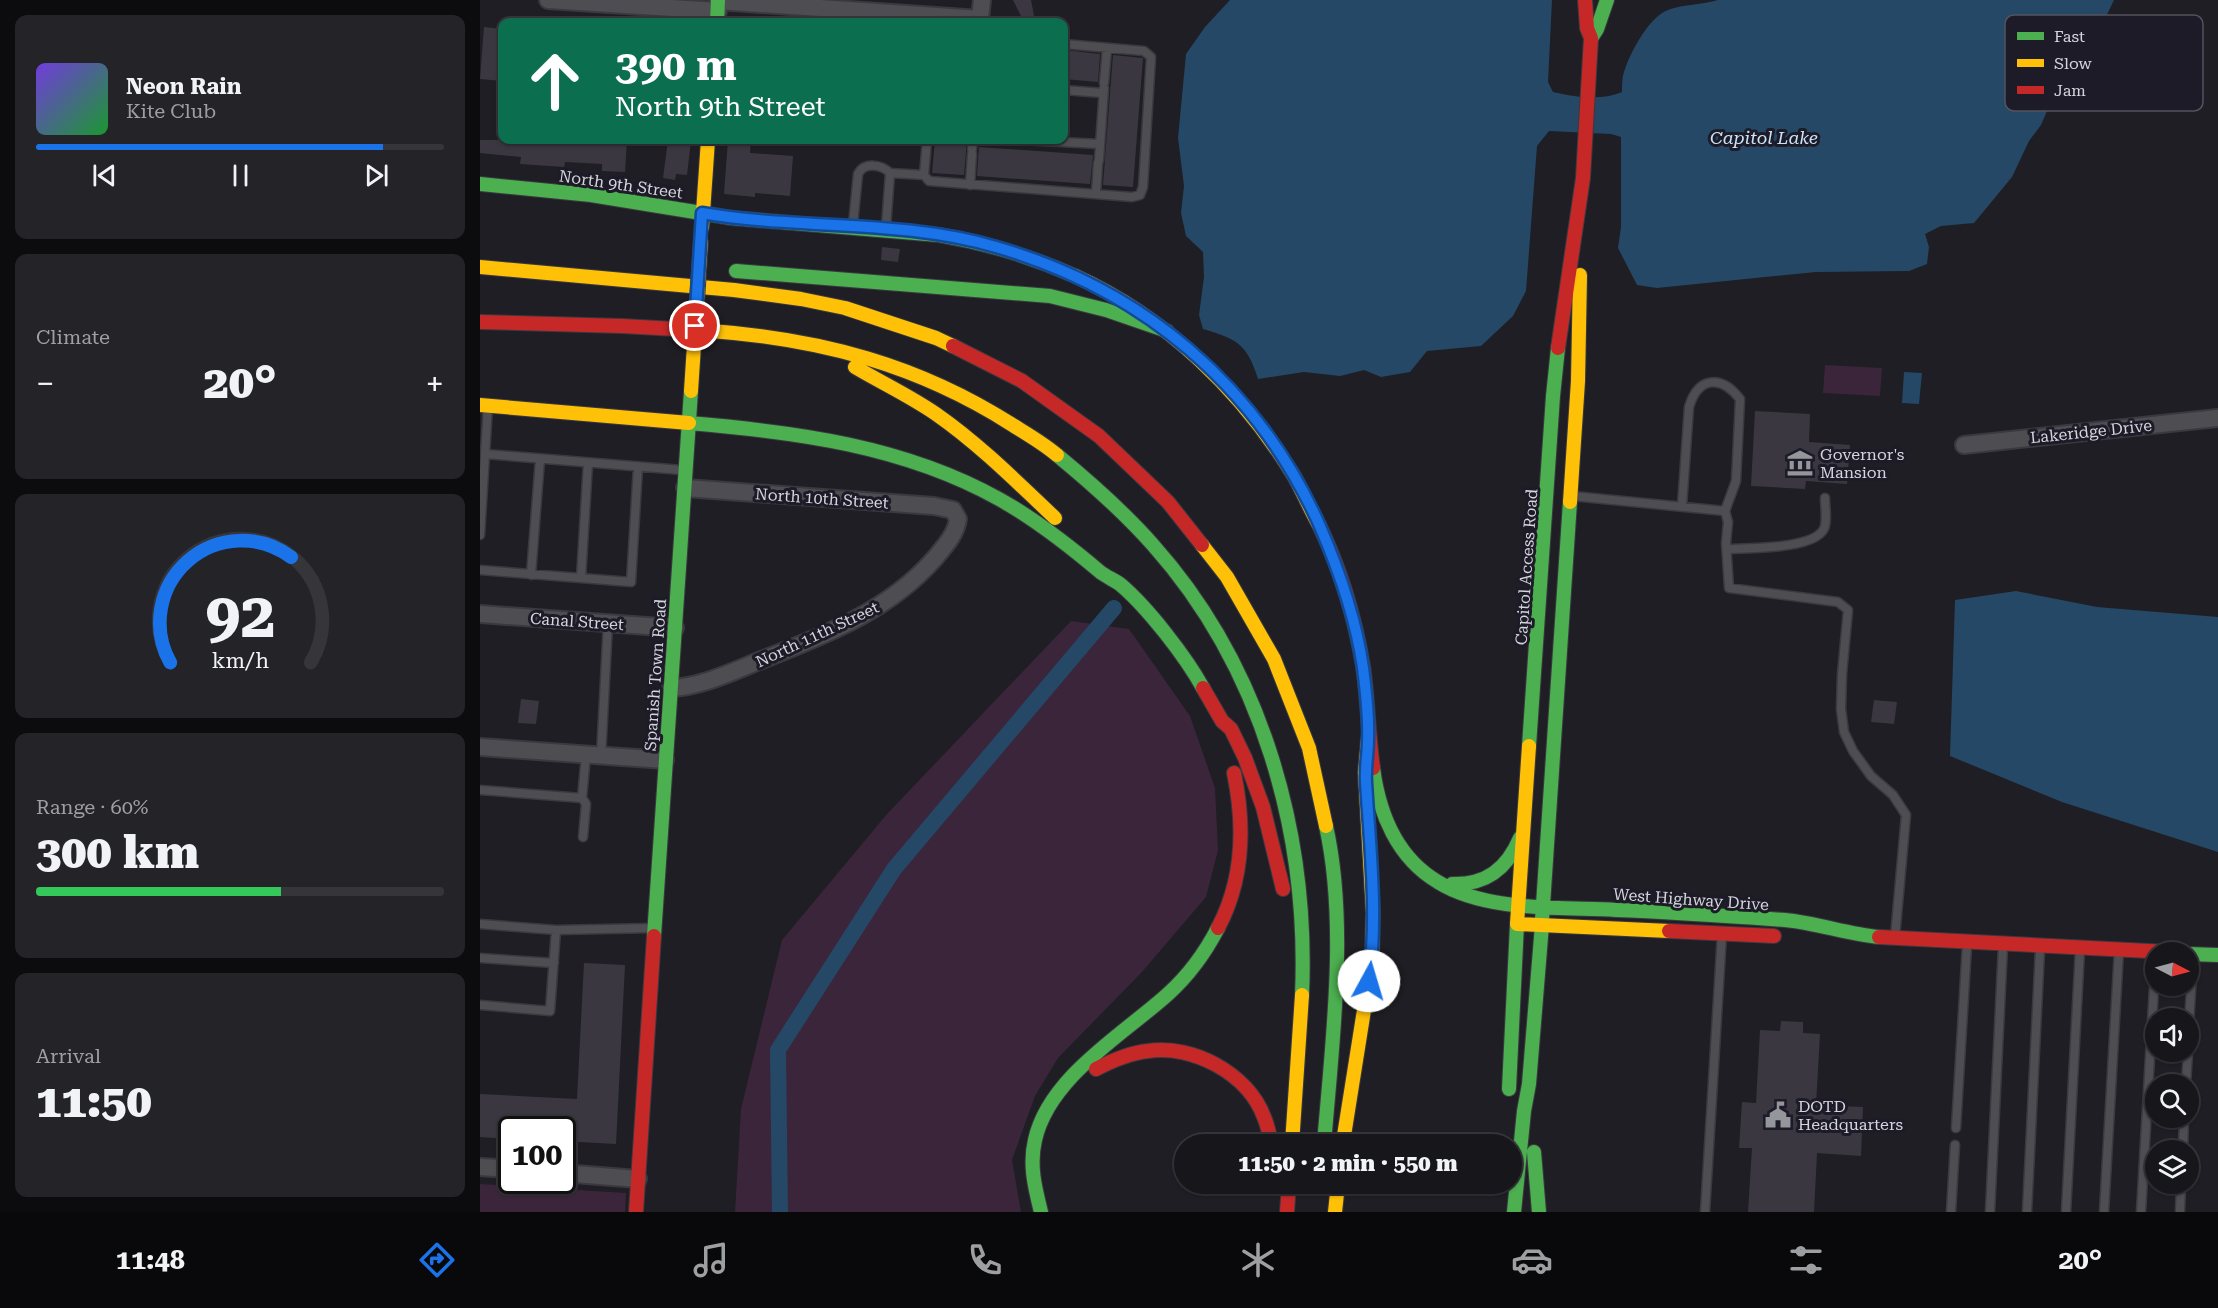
<!DOCTYPE html>
<html lang="en">
<head>
<meta charset="utf-8">
<style>
  :root { --surface:#16161b; --page:#232328; --text:#f1f3f6; --muted:#9e9fa3; --line:#35353a; --accent:#1a73e8 }
  body { margin:0; font-family:"Roboto Serif",serif; background:var(--page); color:var(--text); height:100vh; display:flex; flex-direction:column; font-size:22px; white-space:nowrap }
  * { box-sizing:border-box; margin:0 }
  p { font-size:20px; color:var(--muted) }
  .icon { flex:none; width:33px; height:33px; fill:none; stroke:currentColor; stroke-width:2; stroke-linecap:round; stroke-linejoin:round }
  .map { position:relative; flex:1; overflow:hidden }
  .details { display:flex; flex-direction:column; gap:15px; padding:15px; background:#0c0c0f; width:480px }
  .details>* { flex:none }
  .top-card { position:absolute; left:18px; top:18px; width:570px; height:126px; border-radius:12px; box-shadow:0 2px 4px #0004,0 0 0 2px var(--line); background:#0b6e4f; color:#fff; overflow:hidden }
  .needle { width:39px; rotate:96deg }
  .controls { position:absolute; left:1665px; top:942px; display:grid; gap:12px }
  .controls a { display:grid; place-items:center; width:54px; height:54px; border-radius:50%; background:var(--surface); box-shadow:0 2px 4px #0004,0 0 0 2px var(--line); font-size:30px }
  .speed { position:absolute; left:18px; top:1116px; display:flex; gap:12px; font-size:30px; font-weight:700; text-align:center }
  .speed>* { display:grid; place-content:center; width:78px; height:78px; border-radius:50%; background:var(--surface); box-shadow:0 2px 4px #0004,0 0 0 2px var(--line); line-height:1 }
  .speed .limit { border:3px solid #111; border-radius:9px; background:#fff; color:#111 }
  .pin { position:absolute; display:grid; place-items:center; width:51px; height:51px; color:#fff; margin:-26px; border:3px solid #fff; border-radius:50%; box-shadow:0 2px 6px #0007 }
  .me { position:absolute; width:66px; margin:-33px; rotate:6deg; stroke-linejoin:round; filter:drop-shadow(0 0 4px #0008) }
  .turn { display:flex; align-items:center; gap:21px; height:126px; padding:0 18px; font-size:27px }
  .turn .icon { width:78px; height:78px; stroke-width:2.5 }
  .turn b { display:block; font-size:42px; line-height:51px }
  .big { font-size:45px; font-weight:800; line-height:1.1 }
  .details .widget { flex:1; display:flex; flex-direction:column; justify-content:center; gap:9px; min-width:0; padding:0 21px; border-radius:12px; background:var(--page) }
  .details .dial { align-items:center; gap:0 }
  .dial svg { height:156px; overflow:visible; fill:none; stroke:var(--line); stroke-width:7; stroke-linecap:round; text-anchor:middle }
  .dial text { fill:var(--text); stroke:none }
  .song { display:flex; align-items:center; gap:18px }
  .cover { width:72px; height:72px; border-radius:9px; background:linear-gradient(135deg,hsl(260 70% 55%),hsl(130 70% 35%)) }
  .played { height:6px; border-radius:3px; background:linear-gradient(90deg,var(--accent) 85%,var(--line) 85%) }
  .keys { display:flex; justify-content:space-around; direction:ltr }
  .heat { display:flex; justify-content:space-between; align-items:center; font-size:33px; direction:ltr }
  .charge { height:9px; border-radius:4px; background:linear-gradient(90deg,#34c759 60%,var(--line) 0) }
  .trip { position:absolute; left:694px; top:1134px; width:348px; height:60px; border-radius:30px; background:var(--surface); box-shadow:0 2px 4px #0004,0 0 0 2px var(--line); font-weight:800; line-height:60px; text-align:center }
  .tabs { display:flex; height:96px; justify-content:space-around; align-items:center; background:#09090b; color:var(--muted) }
  .tabs .icon { width:42px; height:42px }
  .tabs .active { color:var(--accent) }
  .tabs b { font-size:27px; color:var(--text) }
  main { display:flex; flex:1; min-height:0 }
  .map>svg:first-child { display:block }
  .green { fill:#3b253a }
  .water { fill:#254866 }
  .lines { fill:none; stroke-linecap:round; stroke-linejoin:round }
  .canal { stroke:#254866; stroke-width:16 }
  .building { fill:#3b3741 }
  .lane-casing { stroke:#39393f; stroke-width:11 }
  .street-casing { stroke:#39393f; stroke-width:20 }
  .fast-casing { stroke:#39393f; stroke-width:16 }
  .slow-casing { stroke:#39393f; stroke-width:16 }
  .jam-casing { stroke:#39393f; stroke-width:16 }
  .lane { stroke:#4e4e52; stroke-width:8 }
  .street { stroke:#4e4e52; stroke-width:16 }
  .fast { stroke:#4caf50; stroke-width:14 }
  .slow { stroke:#ffc107; stroke-width:14 }
  .jam { stroke:#c62828; stroke-width:14 }
  .slow-bridge-casing { stroke:#39393f; stroke-width:16; stroke-linecap:butt }
  .slow-bridge { stroke:#ffc107; stroke-width:14 }
  .route-casing { stroke:#114b97; stroke-width:15 }
  .route { stroke:#1a73e8; stroke-width:10 }
  .labels { text-anchor:middle; stroke-width:6; stroke-linejoin:round; paint-order:stroke }
  .street-label { font-size:16px; fill:#d5d5dd; stroke:#1c1b27 }
  .poi-label { font-size:16px; fill:#d5d5dd; stroke:#1c1b27; text-anchor:start }
  .water-label { font-size:18px; font-style:italic; fill:#cae2f8; stroke:#1c1b27 }
  .key { fill:#1c1b27; stroke:#54535e; stroke-width:1.5 }
  .key-label { font-size:16px; fill:#d5d5dd }
</style>
</head>
<body>
<main>
<section class="details">
<div class="widget">
<div class="song"><i class="cover"></i><div><b>Neon Rain</b><p>Kite Club</p></div></div>
<div class="played"></div>
<div class="keys"><svg class="icon" aria-label="previous" viewBox="0 0 24 24"><path d="M18 5L8 12l10 7zM5 5v14"/></svg><svg class="icon" aria-label="pause" viewBox="0 0 24 24"><path d="M8 5v14M16 5v14"/></svg><svg class="icon" aria-label="next" viewBox="0 0 24 24"><path d="M6 5l10 7-10 7zM19 5v14"/></svg></div>
</div>
<div class="widget"><p>Climate</p>
<div class="heat"><a>−</a><b class="big">20°</b><a>+</a></div>
</div>
<div class="widget dial"><svg viewBox="0 0 100 80">
<path d="M14 69A42 42 0 1 1 86 69"/>
<path d="M14 69A42 42 0 0 1 76 15" stroke="#1a73e8"/>
<text x="50" y="56" font-size="32" font-weight="700">92</text>
<text x="50" y="72" font-size="11">km/h</text>
</svg></div>
<div class="widget"><p>Range · 60%</p><b class="big">300 km</b><div class="charge"></div></div>
<div class="widget"><p>Arrival</p><b class="big">11:50</b></div>
</section>
<div class="map">
<svg width="1738" height="1212" viewBox="0 0 1738 1212">
  <rect width="100%" height="100%" fill="#1e1e24"/>
  <path class="green" d="M1345,365L1402,368L1400,396L1343,393Z
    M591,621L649,629L710,716L735,788L738,850L726,897L662,972L578,1058L555,1096L532,1160L541,1212H255L261,1109L302,940L407,814Z
    M0,1184L146,1193L145,1212H0Z"/>
  <path class="water" d="M750,0H1072L1068,82L1073,92C1095,97 1121,101 1142,92C1142,85 1142,76 1145,69C1151,51 1170,16 1188,10C1204,4 1222,5 1238,0H1634L1621,27L1579,83L1561,125L1549,141L1532,177L1494,223L1461,226L1445,234L1449,247L1447,264L1429,271L1336,272L1177,288L1157,285L1138,248L1141,227V137L1131,134L1069,131L1057,146L1046,291L1033,316L1001,346L947,351L930,372L901,377L884,370L860,376L824,372L778,379C767,343 756,339 723,329L719,315L724,277L723,252L706,236L701,213L704,186L698,138L706,54L725,27Z
    M1424,372L1442,373L1439,404L1422,403Z
    M1536,591L1617,607L1738,617V852L1582,802L1470,756L1475,600Z"/>
  <g class="lines">
    <path class="canal" d="M300,1212L298,1050L414,869L634,608"/>
  </g>
  <path class="building" d="M533,0H551L554,16L543,20Z
    M4,27L22,29V81L0,79Z
    M584,50L620,54L618,82L584,79Z
    M633,55L663,58L653,187L623,185Z
    M0,140H147L145,172L122,171V164L85,162L84,167L40,164L41,157L0,153Z
    M188,140H211L207,175L196,174L195,180L183,178Z
    M248,140H271L270,153L313,156L310,196L275,193V197L244,194Z
    M455,140H483L482,145L486,146V152L484,175L452,173Z
    M499,147L613,155L610,184L497,176Z
    M402,247L420,249L418,262L401,260Z
    M1275,411L1330,414L1329,442L1370,445L1367,484L1326,481L1325,489L1271,486Z
    M41,699L59,701L56,724L38,723Z
    M1394,700L1417,702L1414,724L1391,722Z
    M104,963L145,965L136,1144L82,1141V1130H32V1139L0,1137V1094L97,1099Z
    M1301,1021L1323,1022V1033L1340,1034L1336,1105L1383,1107L1381,1156L1337,1153L1334,1212H1268L1272,1148H1259L1262,1102L1276,1103L1280,1030L1300,1031Z"/>
  <g class="lines">
    <g class="lane-casing">
      <path id="lane" d="M624,83L627,48
        M584,90L623,93
        M447,140L444,175L449,181L652,197L660,195L663,187L671,57L664,51L584,44
        M541,140L620,144
        M492,149L493,140
        M619,160L624,88
        M410,173L444,175
        M490,185L492,154
        M616,193L618,163
        M373,224L378,174C384,162 401,164 410,173L406,227
        M5,454L202,470
        M1092,496L1245,511L1248,522L1246,543L1249,588L1358,602L1368,610L1362,674L1361,709L1364,732L1373,751L1391,776L1413,795L1426,815L1415,937
        M1202,506L1209,407C1218,377 1241,374 1260,399L1256,481L1245,511
        M0,535L8,406
        M1247,549C1267,548 1339,550 1345,526C1347,518 1345,506 1345,498
        M0,570L151,582L158,467
        M51,575L60,459
        M101,578L108,463
        M121,756L128,623
        M0,790L102,798L106,755
        M102,798L106,804L103,837
        M0,924L76,930L174,928
        M0,958L74,963
        M0,1005L70,1011L76,930
        M1708,1040L1713,957
        M1706,1084L1708,1052
        M1476,1128L1487,945
        M1703,1150L1704,1118
        M1225,1212L1242,934
        M1471,1212L1475,1145
        M1510,1212L1523,946
        M1547,1212L1560,949
        M1586,1212L1600,949
        M1624,1212L1639,950
        M1661,1212L1676,953
        M1700,1212L1701,1184"/>
    </g>
    <g class="street-casing">
      <path id="street" d="M68,0L238,11
        M238,1L500,19L502,0
        M1484,445L1738,418
        M0,614L195,628
        M191,688C220,687 252,672 279,661C343,636 409,611 455,558C465,546 476,534 478,519L473,510L454,506L205,488
        M0,747L185,760
        M0,1167L32,1169
        M82,1173L158,1179"/>
    </g>
    <g class="fast-casing">
      <path id="fast" d="M237,22L238,0
        M1111,38L1117,29L1127,0
        M0,184L111,195L252,218L459,235C507,243 550,256 595,276
        M256,271L570,296L626,310L687,331
        M209,423C316,432 424,446 519,499C555,519 587,544 619,571C626,577 635,580 641,585C668,608 706,657 723,688
        M577,455C611,483 644,512 673,545C782,667 829,834 822,995
        M1049,746L1073,396L1078,348
        M893,768C899,813 917,858 958,882C1006,912 1081,907 1136,910C1193,912 1249,916 1305,920C1337,923 1367,934 1399,937
        M972,884C1006,885 1027,869 1040,838
        M1062,920L1090,502
        M174,936L211,391
        M1708,954L1738,955
        M1029,1089L1037,924
        M844,1144C852,1043 868,925 846,826
        M1054,1152L1059,1212
        M561,1212C555,1188 549,1165 555,1140C569,1077 644,1034 688,994C709,975 725,953 738,928
        M1034,1212L1044,1111L1049,1084L1062,925"/>
    </g>
    <g class="slow-casing">
      <path id="slow" d="M222,227L228,140
        M0,267L254,290L321,299L365,308L456,338L473,346
        M595,276C686,317 762,391 814,476C823,492 830,509 839,525
        M231,331C341,339 438,365 531,424C547,434 563,443 577,455
        M375,367C402,383 430,396 456,414C499,444 537,482 575,518
        M0,405L209,423
        M1090,502L1098,381L1100,275
        M722,545L747,577L794,659L829,748L846,826
        M1049,746L1037,924L1189,931
        M863,1142L892,960L893,913L885,773L888,739
        M812,1144L822,995
        M855,1212L858,1184"/>
    </g>
    <g class="jam-casing">
      <path id="jam" d="M0,322L142,326L231,331
        M473,346L542,381L619,436L688,502L722,545
        M1078,348L1103,178L1111,38L1107,28L1105,0
        M839,525C860,568 875,619 883,666C888,700 888,734 893,768
        M723,688L742,721L751,729L765,758L783,807L803,889
        M738,928C764,879 765,826 754,773
        M1189,931L1294,936
        M1399,937L1688,952
        M616,1069C633,1060 649,1053 668,1051C713,1044 768,1074 784,1117C788,1126 789,1135 792,1144
        M156,1212L174,936
        M807,1212L809,1184"/>
    </g>
    <use href="#lane" class="lane"/>
    <use href="#street" class="street"/>
    <use href="#fast" class="fast"/>
    <use href="#slow" class="slow"/>
    <use href="#jam" class="jam"/>
    <g class="slow-bridge-casing">
      <path id="slow-bridge" d="M211,391L221,240"/>
    </g>
    <use href="#slow-bridge" class="slow-bridge"/>
  </g>
  <g class="lines">
    <g class="route-casing">
      <path id="route" d="M215,326L222,213C319,230 421,219 516,247C662,289 776,385 839,524C859,570 876,618 883,668C886,691 889,717 888,740C888,754 885,768 886,782C890,848 898,915 889,981"/>
    </g>
    <use href="#route" class="route"/>
  </g>
  <defs>
    <g id="museum-bare" transform="scale(2.07)"><path d="M0-6L6-3V-2H-6V-3ZM-5-1h2V3h-2ZM-1-1h2V3h-2ZM3-1h2V3H3ZM-6 4H6V6H-6Z" fill="#95959c" stroke="#1c1b27" stroke-width="2.5" paint-order="stroke"/></g>
    <g id="civic-bare" transform="scale(2.07)"><path d="M-.6-6.5H3V-4.5H.6V-3L4-1V1h2V6H-6V1h2V-1L-.6-3ZM-1.2 2.5V6h2.4V2.5Z" fill="#95959c" stroke="#1c1b27" stroke-width="2.5" paint-order="stroke"/></g>
  </defs>
  <g fill-rule="evenodd">
    <use href="#museum-bare" x="1320" y="463"/>
    <use href="#civic-bare" x="1298" y="1115"/>
  </g>
  <g class="labels">
    <g class="street-label">
      <text transform="translate(141 184) rotate(8)" y="6">North 9th Street</text>
      <text transform="translate(1611 431) rotate(-6)" y="6">Lakeridge Drive</text>
      <text transform="translate(342 498) rotate(4)" y="6">North 10th Street</text>
      <text transform="translate(1046 567) rotate(-86)" y="6">Capitol Access Road</text>
      <text transform="translate(97 621) rotate(4)" y="6">Canal Street</text>
      <text transform="translate(337 634) rotate(-25)" y="6">North 11th Street</text>
      <text transform="translate(175 675) rotate(-86)" y="6">Spanish Town Road</text>
      <text transform="translate(1211 899) rotate(4)" y="6">West Highway Drive</text>
    </g>
    <g class="poi-label">
      <text x="1340" y="460">Governor's<tspan x="1340" dy="18">Mansion</tspan></text>
      <text x="1318" y="1112">DOTD<tspan x="1318" dy="18">Headquarters</tspan></text>
    </g>
    <g class="water-label">
      <text x="1284" y="144">Capitol Lake</text>
    </g>
  </g>
  <rect x="1525" y="15" width="198" height="96" rx="9" class="key"/>
  <rect x="1537" y="32" width="27" height="8" fill="#4caf50"/>
  <rect x="1537" y="59" width="27" height="8" fill="#ffc107"/>
  <rect x="1537" y="86" width="27" height="8" fill="#c62828"/>
  <g class="key-label">
    <text x="1574" y="42">Fast</text>
    <text x="1574" y="69">Slow</text>
    <text x="1574" y="96">Jam</text>
  </g>
</svg>
<div class="controls">
<a><svg class="needle" viewBox="-14 -14 28 28"><path d="M0-13l5 13h-10z" fill="#e53935"/><path d="M0 13l5-13h-10z" fill="#9e9fa3"/></svg></a>
<a><svg class="icon" aria-label="sound" viewBox="0 0 24 24"><path d="M4 9h4l5-4v14l-5-4H4zM17 9q2 3 0 6"/></svg></a>
<a><svg class="icon" aria-label="search" viewBox="0 0 24 24"><circle cx="10" cy="10" r="6"/><path d="M15 15l6 6"/></svg></a>
<a><svg class="icon" aria-label="layers" viewBox="0 0 24 24"><path d="M12 4l9 5-9 5-9-5zM3 14l9 5 9-5"/></svg></a>
</div>
<div class="speed"><div class="limit">100</div></div>
<div class="pin" style="left:215px;top:326px;background:#d93025"><svg class="icon" aria-label="arrive" viewBox="0 0 24 24"><path d="M6 21V4h12l-3 4 3 4H6"/></svg></div>
<svg class="me" style="left:889px;top:981px" viewBox="-20 -20 40 40"><circle r="19" fill="#fff"/><path d="M0-13L10 11 0 6-10 11z" fill="#1a73e8"/></svg>
<div class="trip">11:50 · 2 min · 550 m</div>
<div class="top-card">
<div class="turn"><svg class="icon" aria-label="ahead" viewBox="0 0 24 24"><path d="M12 20V5M6 11l6-6 6 6"/></svg><div><b>390 m</b>North 9th Street</div></div>
</div>
</div>
</main>
<nav class="tabs">
<b>11:48</b>
<svg class="icon active" aria-label="directions" viewBox="0 0 24 24"><path d="M12 3l9 9-9 9-9-9zM9 14v-3h6M13 9l2 2-2 2"/></svg>
<svg class="icon" aria-label="music" viewBox="0 0 24 24"><path d="M9 18V5l10-2v13"/><circle cx="6" cy="18" r="3"/><circle cx="16" cy="16" r="3"/></svg>
<svg class="icon" aria-label="phone" viewBox="0 0 24 24"><path d="M5 4h4l2 5-3 2q2 4 5 5l2-3 5 2v4C11 20 4 13 5 4z"/></svg>
<svg class="icon" aria-label="climate" viewBox="0 0 24 24"><path d="M12 3v18M4 7l16 10M4 17L20 7"/></svg>
<svg class="icon" aria-label="car" viewBox="0 0 24 24"><path d="M5 17H2v-5l4-1 3-4h7l3 4 3 1v5h-3M9 17h6M6 11h13"/><circle cx="7" cy="17" r="2"/><circle cx="17" cy="17" r="2"/></svg>
<svg class="icon" aria-label="filters" viewBox="0 0 24 24"><path d="M4 7h16M4 17h16"/><circle cx="9" cy="7" r="2"/><circle cx="15" cy="17" r="2"/></svg>
<b>20°</b>
</nav>
</body>
</html>
